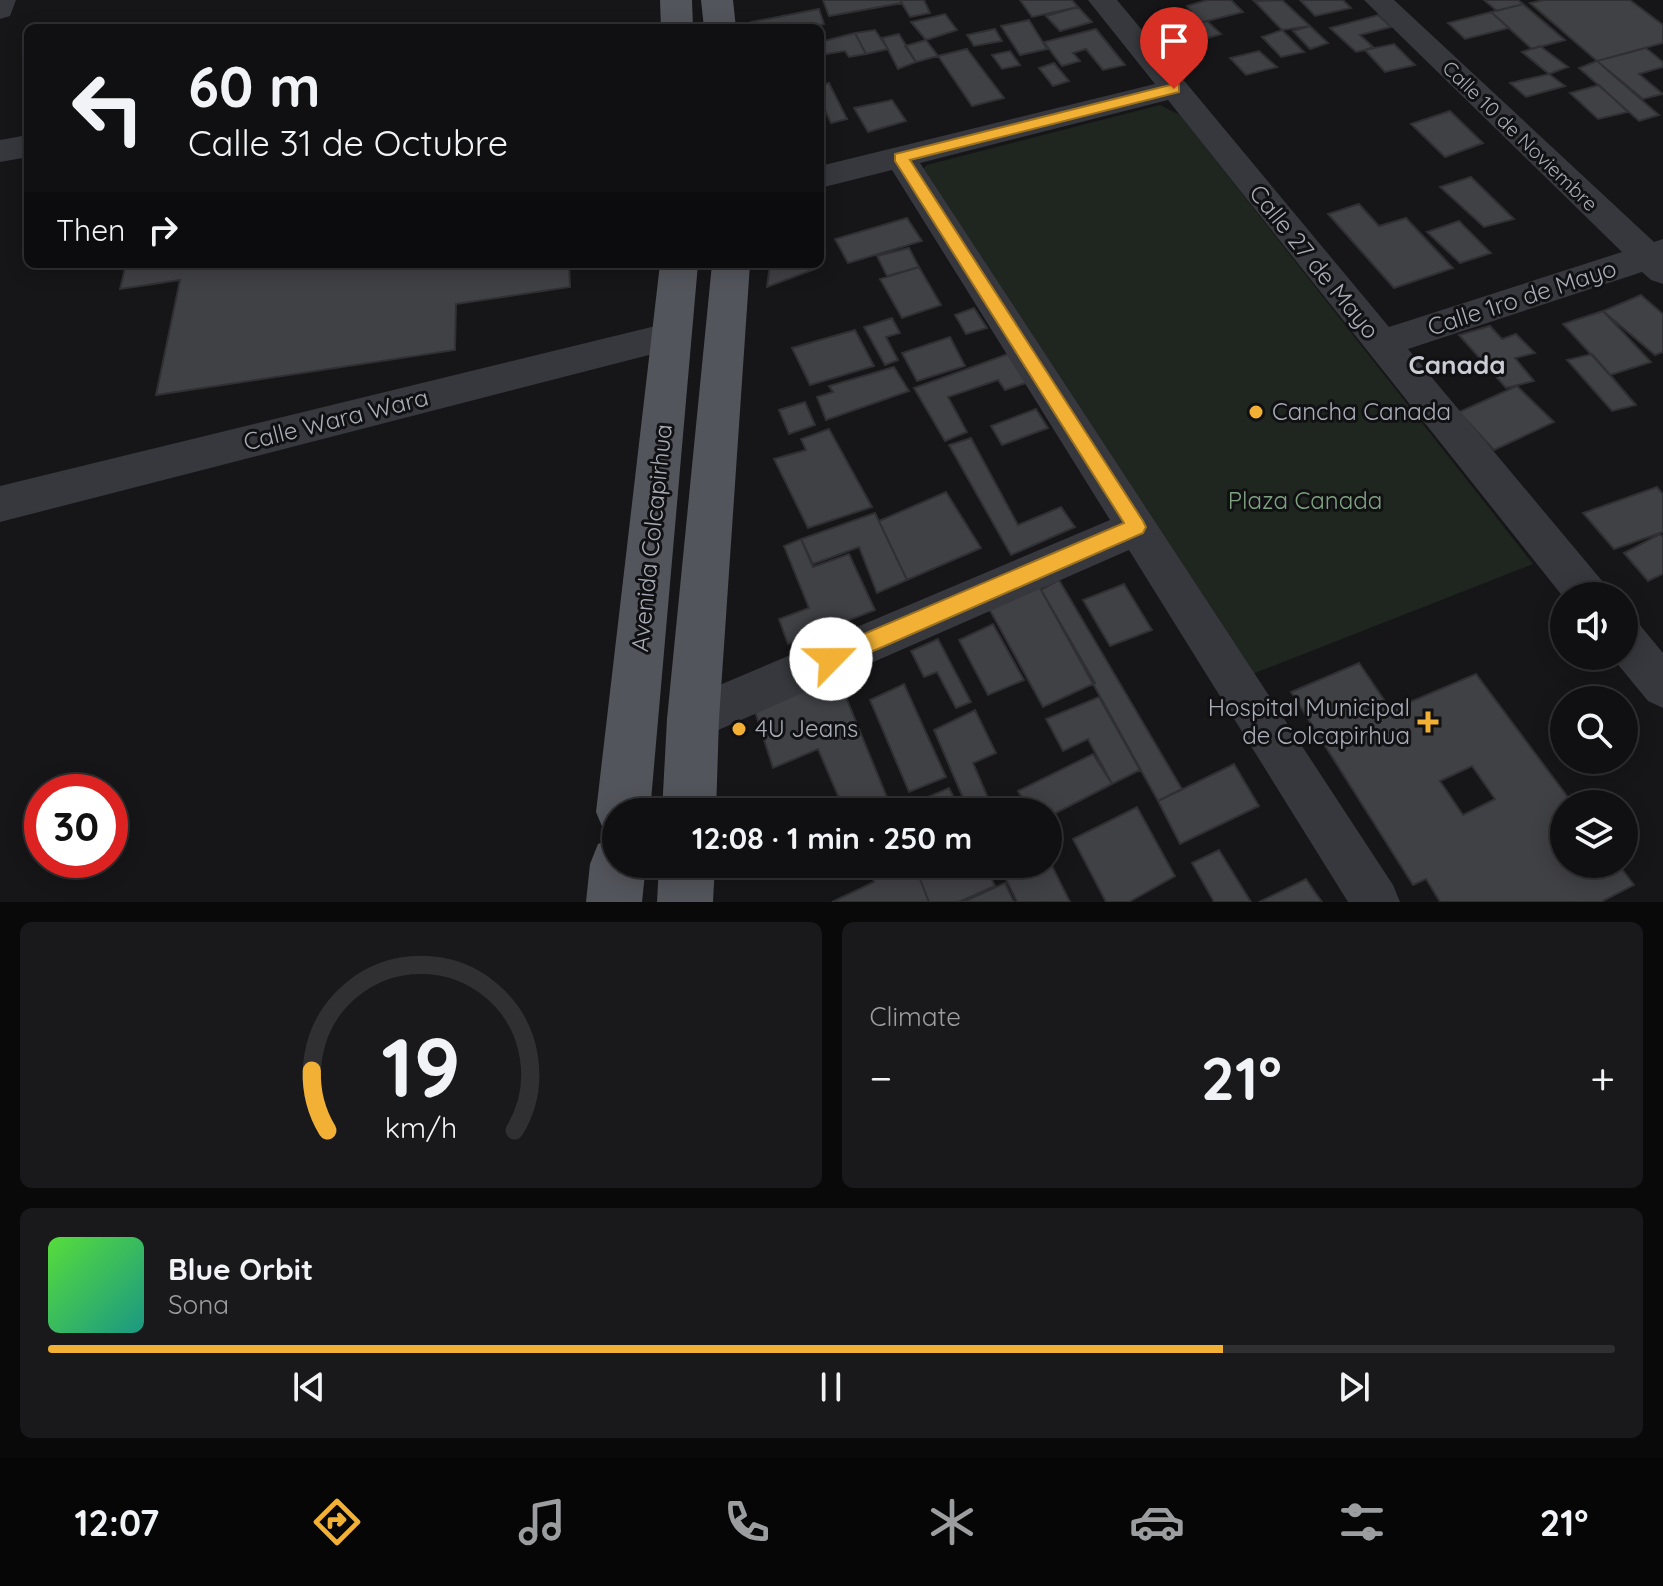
<!DOCTYPE html>
<html lang="en">
<head>
<meta charset="utf-8">
<style>
  :root { --surface:#101012; --page:#19191b; --text:#f1f3f6; --muted:#9c9d9f; --line:#303032; --accent:#f2b134 }
  body { margin:0; font-family:Quicksand,sans-serif; background:var(--page); color:var(--text); height:100vh; display:flex; flex-direction:column; font-size:30px; white-space:nowrap }
  * { box-sizing:border-box; margin:0 }
  p { font-size:26px; color:var(--muted) }
  .icon { flex:none; width:44px; height:44px; fill:none; stroke:currentColor; stroke-width:2; stroke-linecap:round; stroke-linejoin:round }
  .map { position:relative; height:902px; overflow:hidden }
  .side { display:flex; flex-direction:column; gap:20px; padding:20px; background:#09090a; flex:1 }
  .side>* { flex:none }
  .top-card { position:absolute; left:24px; top:24px; width:800px; height:244px; border-radius:12px; box-shadow:0 4px 20px #0003,0 0 0 2px var(--line); background:#101012; color:var(--text); overflow:hidden }
  .tools { position:absolute; left:1550px; top:582px; display:grid; gap:16px }
  .tools a { display:grid; place-items:center; width:88px; height:88px; border-radius:50%; background:var(--surface); box-shadow:0 4px 20px #0003,0 0 0 2px var(--line); font-size:40px }
  .speed { position:absolute; left:24px; top:774px; display:flex; gap:16px; font-size:40px; font-weight:700; text-align:center }
  .speed>* { display:grid; place-content:center; width:104px; height:104px; border-radius:50%; background:var(--surface); box-shadow:0 4px 20px #0003,0 0 0 2px var(--line); line-height:1 }
  .speed .limit { border:12px solid #d22; background:#fff; color:#111 }
  .pin { position:absolute; display:grid; place-items:center; width:68px; height:68px; color:#fff; margin:-82px -34px; border-radius:50% 50% 50% 0; rotate:-45deg; box-shadow:0 0 8px #0007 }
  .pin .icon { rotate:45deg }
  .me { position:absolute; width:88px; margin:-44px; rotate:67deg; stroke-linejoin:round; filter:drop-shadow(0 0 6px #0008) }
  .turn { display:flex; align-items:center; gap:28px; height:168px; padding:0 32px; font-size:36px }
  .turn .icon { width:104px; height:104px; stroke-width:2.5 }
  .turn b { display:block; font-size:56px; line-height:68px }
  .then { display:flex; align-items:center; height:76px; padding:0 32px; background:#0003; gap:16px; font-size:30px }
  .big { font-size:60px; font-weight:800; line-height:1.1 }
  .side .card { flex:1; display:flex; flex-direction:column; justify-content:center; gap:12px; min-width:0; padding:0 28px; border-radius:12px; background:var(--page) }
  .side .dial { align-items:center; gap:0 }
  .dial svg { height:208px; overflow:visible; fill:none; stroke:var(--line); stroke-width:7; stroke-linecap:round; text-anchor:middle }
  .dial text { fill:var(--text); stroke:none }
  .song { display:flex; align-items:center; gap:24px }
  .cover { width:96px; height:96px; border-radius:12px; background:linear-gradient(135deg,hsl(110 70% 55%),hsl(170 70% 35%)) }
  .played { height:8px; border-radius:4px; background:linear-gradient(90deg,var(--accent) 75%,var(--line) 75%) }
  .keys { display:flex; justify-content:space-around; direction:ltr }
  .heat { display:flex; justify-content:space-between; align-items:center; font-size:44px; direction:ltr }
  .side .tiles { flex:1; display:grid; gap:20px; grid-template-columns:1fr 1fr }
  .card:last-child { grid-column:span 2 }
  .trip { position:absolute; left:602px; top:798px; width:460px; height:80px; border-radius:40px; background:var(--surface); box-shadow:0 4px 20px #0003,0 0 0 2px var(--line); font-weight:800; line-height:80px; text-align:center }
  .menu { display:flex; height:128px; justify-content:space-around; align-items:center; background:#060607; color:var(--muted) }
  .menu .icon { width:56px; height:56px }
  .menu .active { color:var(--accent) }
  .menu b { font-size:36px; color:var(--text) }
  .map>svg:first-child { display:block }
  .green { fill:#1e261f }
  .building { fill:#404145; stroke:#303034; stroke-width:2; fill-rule:evenodd }
  .lines { fill:none; stroke-linecap:round; stroke-linejoin:round }
  .street { fill:#37383d; fill-rule:evenodd }
  .primary { fill:#53555c; fill-rule:evenodd }
  .route { fill:#f2b134; stroke:#9d7322; stroke-width:2 }
  .poi-dot { fill:#f2b134; stroke:#111113; stroke-width:3 }
  .labels { text-anchor:middle; stroke-width:6; stroke-linejoin:round; paint-order:stroke }
  .far-street-label { font-size:20px; fill:#a8adb8; stroke:#111113 }
  .street-label { font-size:24px; fill:#a8adb8; stroke:#111113 }
  .poi-label { font-size:24px; fill:#a8adb8; stroke:#111113; text-anchor:start }
  .park-label { font-size:24px; fill:#7fa381; stroke:#111113 }
  .neighbourhood-label { font-size:26px; font-weight:bold; fill:#c9ccd4; stroke:#111113 }
</style>
</head>
<body>
<div class="map">
<svg width="1663" height="902" viewBox="0 0 1663 902">
  <rect width="100%" height="100%" fill="#161618"/>
  <path class="green" d="M1160,105L1180,115L1533,564L1250,675L921,170L927,165Z"/>
  <path class="building" d="M823,0H900L902,3L829,16Z
    M900,0H924L930,13L910,17Z
    M1020,0H1072L1078,7L1032,17Z
    M1207,0H1231L1243,12L1199,23L1187,6Z
    M1282,0L1310,26L1282,30L1254,1Z
    M1300,0H1343L1351,8L1315,16Z
    M1484,0H1518L1523,4L1497,11Z
    M1544,0H1630L1663,25V43L1597,61L1530,3Z
    M1523,4L1565,40L1532,49L1491,12Z
    M1078,7L1092,22L1060,31L1046,16Z
    M819,9L824,24L806,28H752L751,22Z
    M1491,12L1509,28L1465,39L1448,23Z
    M945,14L957,30L926,40L911,22Z
    M1378,15L1391,27L1360,35L1373,47L1365,50L1356,52L1330,28Z
    M1029,20L1047,49L1020,55L1001,26Z
    M1207,21L1221,34L1190,43L1176,29Z
    M1310,26L1328,43L1310,49L1293,31Z
    M995,29L1002,41L974,46L967,35Z
    M1096,29L1125,65L1103,70L1086,49L1073,53L1080,61L1062,66L1044,42Z
    M875,30L888,49L866,54L855,33Z
    M1282,30L1304,52L1281,57L1262,37Z
    M855,33L866,54L849,57L845,51L820,55V42Z
    M899,34L916,62L898,69L882,38Z
    M926,40L938,56L916,62L905,46Z
    M1394,44L1415,65L1385,72L1365,50Z
    M1540,46L1568,67L1549,74L1522,52Z
    M1646,48L1663,62V67L1639,74L1663,94L1643,99L1597,61Z
    M967,49L1004,98L972,106L938,56Z
    M1010,51L1020,65L1002,69L992,55Z
    M1259,51L1277,67L1246,75L1230,58Z
    M1597,61L1659,115L1639,121L1579,68Z
    M1054,63L1069,81L1053,86L1039,68Z
    M1549,74L1565,86L1526,97L1510,83Z
    M829,83L847,119L831,123L820,99V85Z
    M1599,85L1628,112L1598,119L1570,93Z
    M892,100L906,121L868,132L854,108Z
    M1450,111L1483,143L1445,157L1411,124Z
    M1471,177L1514,219L1484,227L1440,187Z
    M1359,204L1379,226L1406,218L1453,268L1394,288L1328,214Z
    M907,218L922,241L848,263L835,239Z
    M1459,221L1491,253L1460,263L1427,232Z
    M909,248L919,267L887,276L877,256Z
    M126,264H569L570,287L456,304L455,350L156,395L180,280L120,289Z
    M770,264H815V269L767,287Z
    M919,267L941,305L902,318L880,279Z
    M1641,295L1663,314V352L1655,355L1603,311Z
    M974,308L987,328L966,334L955,315Z
    M1603,311L1651,362L1610,375L1563,324Z
    M892,318L900,333L886,337L898,360L885,365L864,327Z
    M1490,326L1502,339L1516,334L1535,353L1515,358L1534,381L1506,388L1459,335Z
    M855,330L874,366L810,385L792,348Z
    M950,337L965,366L917,381L902,353Z
    M1008,354L1026,383L1005,390L998,380L948,397L967,432L945,441L914,388Z
    M1592,354L1636,405L1612,411L1567,360Z
    M894,367L909,391L826,420L817,397L833,392L829,386Z
    M1517,386L1554,422L1494,450L1459,412Z
    M805,402L815,425L789,434L779,410Z
    M1036,409L1048,428L1002,445L991,426Z
    M829,429L872,507L808,528L774,459L806,450L801,439Z
    M971,438L1018,525L1061,507L1075,527L1011,555L949,445Z
    M1657,487L1663,494V532L1614,549L1583,513Z
    M946,492L981,548L907,580L879,521Z
    M875,513L907,580L877,593L859,547L813,564L801,539Z
    M1660,534L1663,537V574L1648,581L1624,553Z
    M801,539L813,567L849,554L875,610L788,644L779,619L809,608L784,546Z
    M1059,580L1182,789L1158,801L1041,590Z
    M1037,583L1095,683L1043,707L987,605Z
    M1124,584L1152,630L1110,646L1083,600Z
    M993,624L1024,680L988,695L959,640Z
    M938,639L971,702L956,708L937,672L924,677L911,651Z
    M1359,663L1391,710L1476,674L1573,804H1564V864H1618L1634,885L1601,902H1440L1426,879L1413,885L1291,692ZM1472,766L1495,799L1463,815L1440,781Z
    M834,668L893,812H845L818,749L773,768L753,705Z
    M904,684L946,777L909,792L870,700Z
    M1099,697L1140,770L1112,784L1088,739L1063,751L1046,719Z
    M975,710L996,753L973,763L994,812H969L934,730Z
    M1093,754L1112,784L1048,817V812H1030L1018,791Z
    M1234,764L1259,806L1180,844L1158,801Z
    M949,788L961,812H893Z
    M1137,807L1175,876L1129,902H1106L1073,839Z
    M1219,850L1251,902H1214L1192,863Z
    M1048,858L1070,902H1017L1004,875L1025,864H1048Z
    M867,864H914L929,902H832L874,882Z
    M928,864H984L995,886L959,902H929L916,869Z
    M1306,879L1322,902H1259Z
    M1005,883L1014,902H963Z"/>
  <g class="lines">
    <path class="street" d="M0,0H16L10,16L0,19Z
      M1088,0H1117L1389,327L1622,252L1364,0H1394L1654,242L1663,239V284L1651,280L1642,272L1408,349L1603,582L1609,596L1564,598L1168,100L920,163L1393,885L1400,902H1348L1129,550L693,741L677,735L671,719L677,703L1110,520L892,170L820,188V166L1155,84Z
      M28,135V157L0,162V140Z
      M672,322L684,326L690,336L684,346L0,522V486Z
      M1624,618L1639,624L1663,653V708L1648,701L1611,656H1624Z"/>
    <path class="primary" d="M660,0H692L693,28H661Z
      M701,0H733L736,28H704Z
      M660,264H698L650,812H616V836L604,831L596,812Z
      M712,264H750L719,719L716,812H662L667,719Z
      M616,837V864H646L642,902H586L590,864L598,844Z
      M659,864H715L713,902H657Z"/>
  </g>
  <path class="route" d="M1174,84L1179,85V92L910,160L1143,521L1146,527L1143,533L839,666L831,669L824,666L821,659L824,651L1124,523L895,161V154Z"/>
  <g class="poi-dot">
    <circle cx="1256" cy="412" r="8"/>
    <path d="M1424 710h8v8h8v8h-8v8h-8v-8h-8v-8h8z"/>
    <circle cx="739" cy="729" r="8"/>
  </g>
  <g class="labels">
    <g class="far-street-label">
      <text transform="translate(1520 136) rotate(44)" y="7">Calle 10 de Noviembre</text>
    </g>
    <g class="street-label">
      <text transform="translate(1314 262) rotate(51)" y="8">Calle 27 de Mayo</text>
      <text transform="translate(1522 298) rotate(-18)" y="8">Calle 1ro de Mayo</text>
      <text transform="translate(336 420) rotate(-14)" y="8">Calle Wara Wara</text>
      <text transform="translate(652 538) rotate(-84)" y="8">Avenida Colcapirhua</text>
    </g>
    <g class="poi-label">
      <text x="1272" y="420">Cancha Canada</text>
      <text x="1410" y="716" text-anchor="end">Hospital Municipal<tspan x="1410" dy="28">de Colcapirhua</tspan></text>
      <text x="755" y="737">4U Jeans</text>
    </g>
    <g class="park-label">
      <text x="1305" y="509">Plaza Canada</text>
    </g>
    <g class="neighbourhood-label">
      <text x="1457" y="374">Canada</text>
    </g>
  </g>
</svg>
<div class="tools">
<a><svg class="icon" aria-label="sound" viewBox="0 0 24 24"><path d="M4 9h4l5-4v14l-5-4H4zM17 9q2 3 0 6"/></svg></a>
<a><svg class="icon" aria-label="search" viewBox="0 0 24 24"><circle cx="10" cy="10" r="6"/><path d="M15 15l6 6"/></svg></a>
<a><svg class="icon" aria-label="layers" viewBox="0 0 24 24"><path d="M12 4l9 5-9 5-9-5zM3 14l9 5 9-5"/></svg></a>
</div>
<div class="speed"><div class="limit">30</div></div>
<div class="pin" style="left:1174px;top:89px;background:#d93025"><svg class="icon" aria-label="arrive" viewBox="0 0 24 24"><path d="M6 21V4h12l-3 4 3 4H6"/></svg></div>
<svg class="me" style="left:831px;top:659px" viewBox="-20 -20 40 40"><circle r="19" fill="#fff"/><path d="M0-13L10 11 0 6-10 11z" fill="#f2b134"/></svg>
<div class="trip">12:08 · 1 min · 250 m</div>
<div class="top-card">
<div class="turn"><svg class="icon" aria-label="left" viewBox="0 0 24 24"><path d="M17 20v-9H6M10 6l-5 5 5 5"/></svg><div><b>60 m</b>Calle 31 de Octubre</div></div>
<div class="then">Then<svg class="icon" aria-label="right" viewBox="0 0 24 24"><path d="M7 20v-9h11M14 6l5 5-5 5"/></svg></div>
</div>
</div>
<section class="side">
<div class="tiles">
<div class="card dial"><svg viewBox="0 0 100 80">
<path d="M14 69A42 42 0 1 1 86 69"/>
<path d="M14 69A42 42 0 0 1 8 46" stroke="#f2b134"/>
<text x="50" y="56" font-size="32" font-weight="700">19</text>
<text x="50" y="72" font-size="11">km/h</text>
</svg></div>
<div class="card"><p>Climate</p>
<div class="heat"><a>−</a><b class="big">21°</b><a>+</a></div>
</div>
<div class="card">
<div class="song"><i class="cover"></i><div><b>Blue Orbit</b><p>Sona</p></div></div>
<div class="played"></div>
<div class="keys"><svg class="icon" aria-label="previous" viewBox="0 0 24 24"><path d="M18 5L8 12l10 7zM5 5v14"/></svg><svg class="icon" aria-label="pause" viewBox="0 0 24 24"><path d="M8 5v14M16 5v14"/></svg><svg class="icon" aria-label="next" viewBox="0 0 24 24"><path d="M6 5l10 7-10 7zM19 5v14"/></svg></div>
</div>
</div>
</section>
<nav class="menu">
<b>12:07</b>
<svg class="icon active" aria-label="directions" viewBox="0 0 24 24"><path d="M12 3l9 9-9 9-9-9zM9 14v-3h6M13 9l2 2-2 2"/></svg>
<svg class="icon" aria-label="music" viewBox="0 0 24 24"><path d="M9 18V5l10-2v13"/><circle cx="6" cy="18" r="3"/><circle cx="16" cy="16" r="3"/></svg>
<svg class="icon" aria-label="phone" viewBox="0 0 24 24"><path d="M5 4h4l2 5-3 2q2 4 5 5l2-3 5 2v4C11 20 4 13 5 4z"/></svg>
<svg class="icon" aria-label="climate" viewBox="0 0 24 24"><path d="M12 3v18M4 7l16 10M4 17L20 7"/></svg>
<svg class="icon" aria-label="car" viewBox="0 0 24 24"><path d="M5 17H2v-5l4-1 3-4h7l3 4 3 1v5h-3M9 17h6M6 11h13"/><circle cx="7" cy="17" r="2"/><circle cx="17" cy="17" r="2"/></svg>
<svg class="icon" aria-label="filters" viewBox="0 0 24 24"><path d="M4 7h16M4 17h16"/><circle cx="9" cy="7" r="2"/><circle cx="15" cy="17" r="2"/></svg>
<b>21°</b>
</nav>
</body>
</html>
